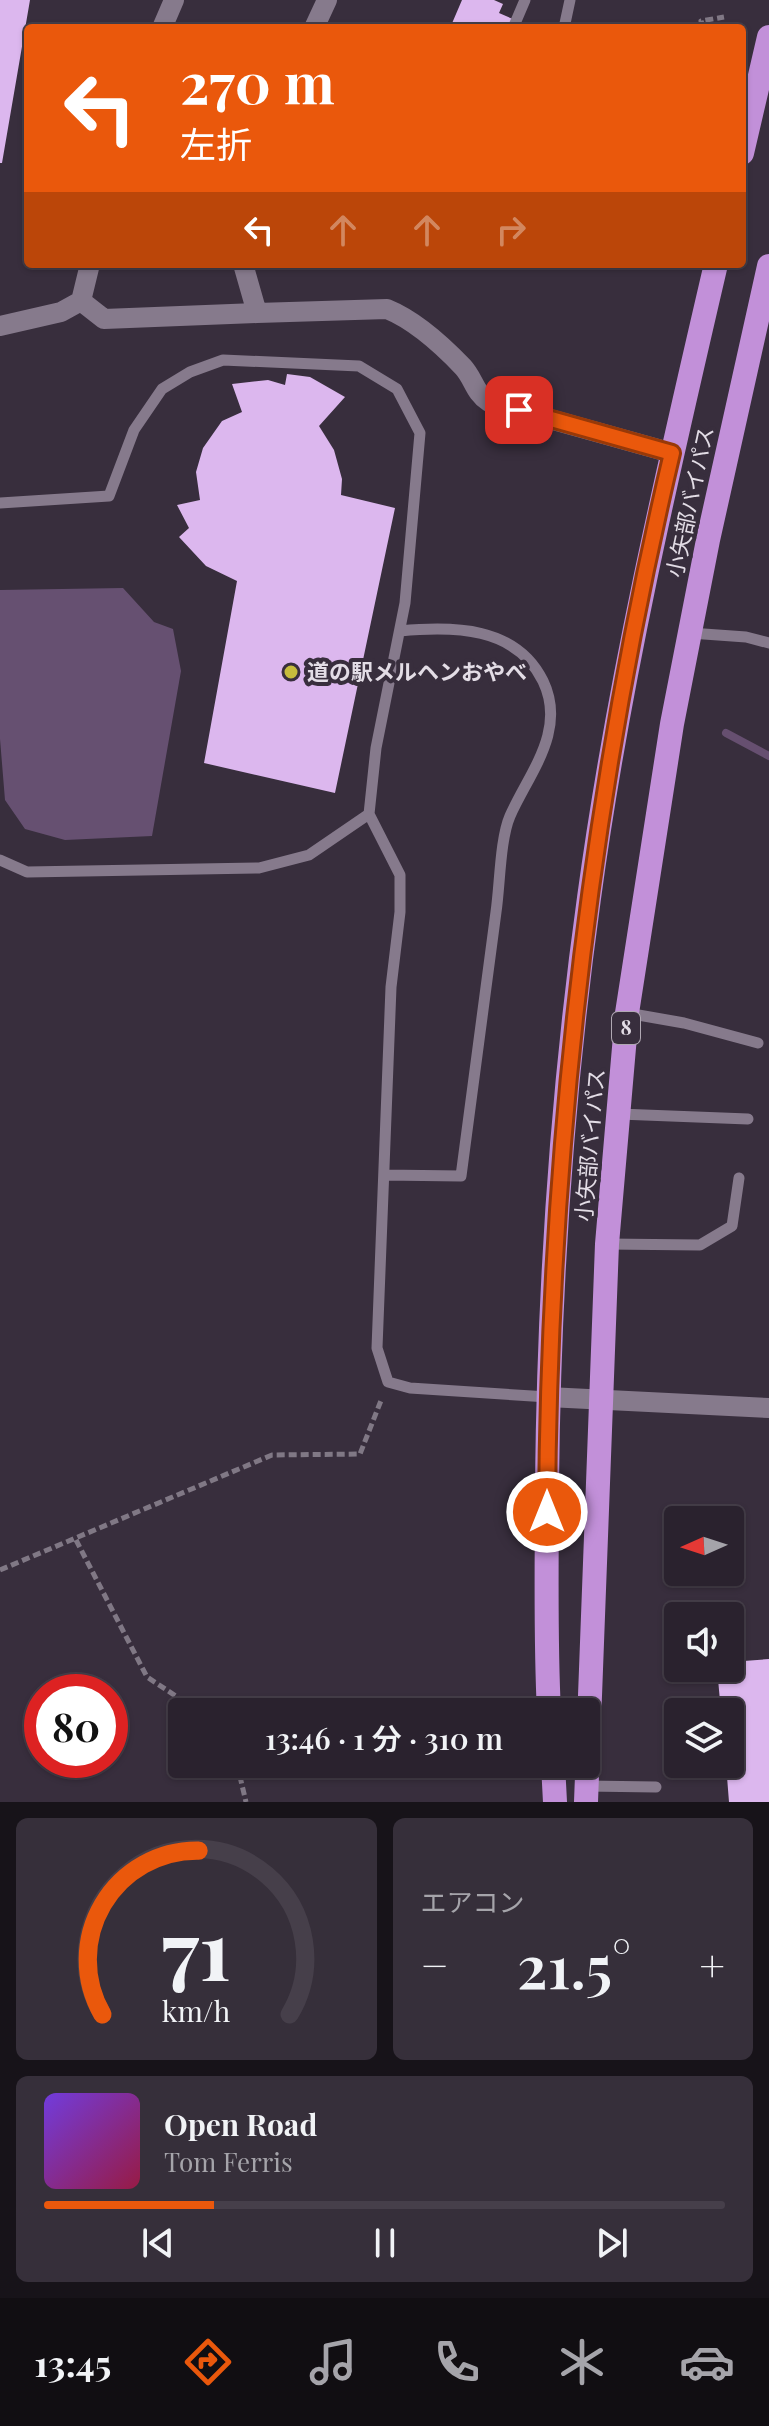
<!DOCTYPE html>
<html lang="ja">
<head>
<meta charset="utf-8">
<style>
  :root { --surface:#2a222e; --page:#362f3a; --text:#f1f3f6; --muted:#a5a4aa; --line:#463f4a; --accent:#ea580c }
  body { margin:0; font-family:"Playfair Display","Noto Sans JP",serif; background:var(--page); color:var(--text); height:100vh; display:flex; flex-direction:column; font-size:30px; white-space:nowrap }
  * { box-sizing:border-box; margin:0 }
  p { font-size:26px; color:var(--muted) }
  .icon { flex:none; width:44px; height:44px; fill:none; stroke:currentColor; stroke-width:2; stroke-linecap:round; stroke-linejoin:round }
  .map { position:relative; height:1802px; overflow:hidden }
  .details { display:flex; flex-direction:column; gap:16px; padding:16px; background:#171319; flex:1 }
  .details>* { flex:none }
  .top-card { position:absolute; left:24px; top:24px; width:722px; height:244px; border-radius:8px; box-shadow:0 2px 6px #0004,0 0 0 2px var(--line); background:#ea580c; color:#fff; overflow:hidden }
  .needle { width:52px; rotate:267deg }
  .tools { position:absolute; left:664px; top:1506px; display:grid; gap:16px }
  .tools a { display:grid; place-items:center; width:80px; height:80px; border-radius:8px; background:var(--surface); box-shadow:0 2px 6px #0004,0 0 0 2px var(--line); font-size:40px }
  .speed { position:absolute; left:24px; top:1674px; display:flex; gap:16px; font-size:40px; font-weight:700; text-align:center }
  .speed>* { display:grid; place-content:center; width:104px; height:104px; border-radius:50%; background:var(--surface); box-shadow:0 2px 6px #0004,0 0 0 2px var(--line); line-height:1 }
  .speed .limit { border:12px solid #d22; background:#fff; color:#111 }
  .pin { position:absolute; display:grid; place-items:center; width:68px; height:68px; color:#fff; margin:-34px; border-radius:16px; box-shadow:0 4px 12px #0006 }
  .me { position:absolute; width:88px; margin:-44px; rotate:0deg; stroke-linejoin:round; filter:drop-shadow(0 0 6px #0008) }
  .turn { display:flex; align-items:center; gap:28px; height:168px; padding:0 24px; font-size:36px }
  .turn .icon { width:104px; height:104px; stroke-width:2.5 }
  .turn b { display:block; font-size:56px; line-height:68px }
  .lanes { display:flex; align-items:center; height:76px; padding:0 24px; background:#0003; justify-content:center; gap:40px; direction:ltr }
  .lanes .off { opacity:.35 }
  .big { font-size:60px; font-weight:600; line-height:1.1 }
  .details .widget { flex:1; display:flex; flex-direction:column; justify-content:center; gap:12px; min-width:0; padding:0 28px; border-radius:12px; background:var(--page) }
  .details .dial { align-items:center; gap:0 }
  .dial svg { height:208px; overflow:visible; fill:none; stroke:var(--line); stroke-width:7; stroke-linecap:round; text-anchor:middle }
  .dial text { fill:var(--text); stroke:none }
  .song { display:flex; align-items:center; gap:24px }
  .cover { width:96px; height:96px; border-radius:12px; background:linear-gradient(135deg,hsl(260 70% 55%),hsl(340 70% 35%)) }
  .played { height:8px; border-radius:4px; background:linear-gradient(90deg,var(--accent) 25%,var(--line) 25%) }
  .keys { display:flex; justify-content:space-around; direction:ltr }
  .heat { display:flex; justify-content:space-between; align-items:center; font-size:44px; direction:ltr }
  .details .tiles { flex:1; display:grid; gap:16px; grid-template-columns:1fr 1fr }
  .widget:last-child { grid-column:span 2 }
  .trip { position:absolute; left:168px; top:1698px; width:432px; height:80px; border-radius:8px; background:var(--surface); box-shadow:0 2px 6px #0004,0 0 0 2px var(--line); font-weight:600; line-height:80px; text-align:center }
  .menu { display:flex; height:128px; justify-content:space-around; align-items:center; background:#110e12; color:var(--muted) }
  .menu .icon { width:56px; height:56px }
  .menu .current { color:var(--accent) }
  .menu b { font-size:36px; color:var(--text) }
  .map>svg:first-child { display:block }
  .green { fill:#665071 }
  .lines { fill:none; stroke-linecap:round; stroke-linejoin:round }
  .stream { stroke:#664f70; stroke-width:8 }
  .building { fill:#dcb7ee }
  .path { stroke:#807885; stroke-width:5; stroke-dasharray:8 4; stroke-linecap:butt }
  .lane { stroke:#867a8c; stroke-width:11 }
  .street { stroke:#867a8c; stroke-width:20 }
  .secondary { stroke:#867a8c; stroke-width:20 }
  .highway { stroke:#c290d9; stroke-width:24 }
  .route-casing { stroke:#983908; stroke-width:20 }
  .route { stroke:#ea580c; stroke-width:14 }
  .poi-dot { fill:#c6bc3c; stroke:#382e3d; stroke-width:3 }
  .labels { text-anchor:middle; stroke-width:8; stroke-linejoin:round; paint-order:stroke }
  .shield { fill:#382e3d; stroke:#b0a8b3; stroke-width:2 }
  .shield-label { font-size:20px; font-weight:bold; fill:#e3dde6 }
  .street-label { font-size:22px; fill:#e3dde6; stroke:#382e3d }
  .poi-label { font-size:22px; font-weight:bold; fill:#e3dde6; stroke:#382e3d; text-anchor:start }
</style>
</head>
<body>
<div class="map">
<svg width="769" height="1802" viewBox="0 0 769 1802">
  <rect width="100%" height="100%" fill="#382e3d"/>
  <path class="green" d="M123,588L154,622L173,629L181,671L152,836L65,840L25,829L5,800L0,739V590Z"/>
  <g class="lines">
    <path class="stream" d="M726,733L769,756"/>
  </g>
  <path class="building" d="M0,0H30L2,163H0Z
    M462,0H494L503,4L499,13L533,28H450Z
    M287,374L310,377L345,397L319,426L334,450L342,479L341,495L395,508L335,793L204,763L237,581L206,566L179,537L189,528L177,505L200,500L196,472L203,448L222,421L242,412L232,384L268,380L285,385Z
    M769,1659V1802H729L726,1764H730V1712H721L717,1668H730V1662Z"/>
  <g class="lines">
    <path class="path" d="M704,28L701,21L724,17
      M76,1540L147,1677L200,1712
      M0,1570L272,1455L360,1454L382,1398
      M237,1764L246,1802"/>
    <path class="lane" d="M513,28L525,0
      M564,28L570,0
      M0,503L109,496L134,430L162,389L190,372L223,360L359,366L397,389L420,433L405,603L376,748L369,814L400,875V912L391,987L377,1348L388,1382L410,1388L548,1397
      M690,633L746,637L769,643
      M0,860L27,872L259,868L309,855L369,814
      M627,1013L684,1023L758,1043
      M619,1114L748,1119
      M384,1175L461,1176C473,1088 484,1000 496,912C500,885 500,839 510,816C529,773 567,731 543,681C516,626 453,626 400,631
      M607,1244L700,1245L732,1226L739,1178
      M586,1786L656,1787"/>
    <path class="street" d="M162,28L174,0
      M314,28L327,0
      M81,301L104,319L257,313L243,264
      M257,313L387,309C414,320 443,346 463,367C474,379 474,392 489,402L672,453
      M0,326L61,312L81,301L90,264"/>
    <path class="secondary" d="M548,1397L769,1408"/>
    <path class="highway" d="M742,153L769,37
      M549,1712C545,1636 547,1560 547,1484C549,1288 562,1092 589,898C618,684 667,474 716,264
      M553,1764L555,1802
      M586,1802L607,1244L627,1013L672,724L708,540L769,266"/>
  </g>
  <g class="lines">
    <g class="route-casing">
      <path id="route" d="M519,410L672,453C590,800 549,1155 547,1512"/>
    </g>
    <use href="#route" class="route"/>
  </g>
  <circle class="poi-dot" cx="291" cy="672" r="8"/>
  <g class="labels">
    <rect class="shield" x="612" y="1012" width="28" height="32" rx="6"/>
    <g class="shield-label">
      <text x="626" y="1035">8</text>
    </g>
    <g class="street-label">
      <text transform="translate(690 502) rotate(-78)" y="8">小矢部バイパス</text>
      <text transform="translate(590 1145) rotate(-85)" y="8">小矢部バイパス</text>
    </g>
    <g class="poi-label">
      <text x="307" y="680">道の駅メルヘンおやべ</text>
    </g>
  </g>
</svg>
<div class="tools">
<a><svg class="needle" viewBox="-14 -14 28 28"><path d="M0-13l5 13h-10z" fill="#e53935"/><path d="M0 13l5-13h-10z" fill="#a5a4aa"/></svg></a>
<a><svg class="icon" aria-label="sound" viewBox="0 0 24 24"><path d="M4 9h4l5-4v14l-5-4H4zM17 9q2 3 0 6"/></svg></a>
<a><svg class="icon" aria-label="layers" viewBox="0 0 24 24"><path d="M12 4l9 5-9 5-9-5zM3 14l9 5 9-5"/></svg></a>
</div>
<div class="speed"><div class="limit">80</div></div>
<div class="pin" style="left:519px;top:410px;background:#d93025"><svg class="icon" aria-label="arrive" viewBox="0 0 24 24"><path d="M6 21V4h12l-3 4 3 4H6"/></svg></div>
<svg class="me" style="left:547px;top:1512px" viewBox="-20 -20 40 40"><circle r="17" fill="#ea580c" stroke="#fff" stroke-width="3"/><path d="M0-11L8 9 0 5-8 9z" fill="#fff"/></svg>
<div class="trip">13:46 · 1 分 · 310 m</div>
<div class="top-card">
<div class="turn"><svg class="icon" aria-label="left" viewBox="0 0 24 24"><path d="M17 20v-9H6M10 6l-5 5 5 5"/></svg><div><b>270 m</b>左折</div></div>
<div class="lanes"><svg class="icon" aria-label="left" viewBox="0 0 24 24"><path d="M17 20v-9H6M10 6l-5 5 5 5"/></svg><svg class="icon off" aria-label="ahead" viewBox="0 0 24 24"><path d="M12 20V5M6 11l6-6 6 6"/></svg><svg class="icon off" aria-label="ahead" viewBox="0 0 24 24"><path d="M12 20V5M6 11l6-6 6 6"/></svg><svg class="icon off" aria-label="right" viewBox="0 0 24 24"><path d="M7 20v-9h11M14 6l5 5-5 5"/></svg></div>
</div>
</div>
<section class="details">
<div class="tiles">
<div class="widget dial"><svg viewBox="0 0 100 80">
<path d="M14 69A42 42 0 1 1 86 69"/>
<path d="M14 69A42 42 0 0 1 51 6" stroke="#ea580c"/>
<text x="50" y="56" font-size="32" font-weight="700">71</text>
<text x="50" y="72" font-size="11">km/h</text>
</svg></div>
<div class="widget"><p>エアコン</p>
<div class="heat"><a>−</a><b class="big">21.5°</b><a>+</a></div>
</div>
<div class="widget">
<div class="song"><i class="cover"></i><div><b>Open Road</b><p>Tom Ferris</p></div></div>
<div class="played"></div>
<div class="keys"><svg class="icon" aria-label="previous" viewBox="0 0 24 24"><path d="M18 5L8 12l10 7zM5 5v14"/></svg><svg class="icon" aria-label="pause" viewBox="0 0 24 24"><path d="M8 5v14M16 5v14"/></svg><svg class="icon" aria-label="next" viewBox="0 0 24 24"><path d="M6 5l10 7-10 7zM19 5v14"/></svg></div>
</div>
</div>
</section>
<nav class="menu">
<b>13:45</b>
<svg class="icon current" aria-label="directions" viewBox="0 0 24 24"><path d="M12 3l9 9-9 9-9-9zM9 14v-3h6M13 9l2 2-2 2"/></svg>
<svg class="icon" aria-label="music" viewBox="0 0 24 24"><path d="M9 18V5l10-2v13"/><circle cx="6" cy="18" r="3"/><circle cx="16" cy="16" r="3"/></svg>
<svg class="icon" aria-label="phone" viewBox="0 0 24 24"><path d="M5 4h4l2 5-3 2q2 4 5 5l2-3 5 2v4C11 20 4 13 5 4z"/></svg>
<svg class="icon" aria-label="climate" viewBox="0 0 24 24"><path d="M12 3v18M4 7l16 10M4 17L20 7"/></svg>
<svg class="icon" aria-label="car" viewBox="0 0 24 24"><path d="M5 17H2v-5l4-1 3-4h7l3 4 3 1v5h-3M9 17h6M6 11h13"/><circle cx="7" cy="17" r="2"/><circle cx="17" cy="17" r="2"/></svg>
</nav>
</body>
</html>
